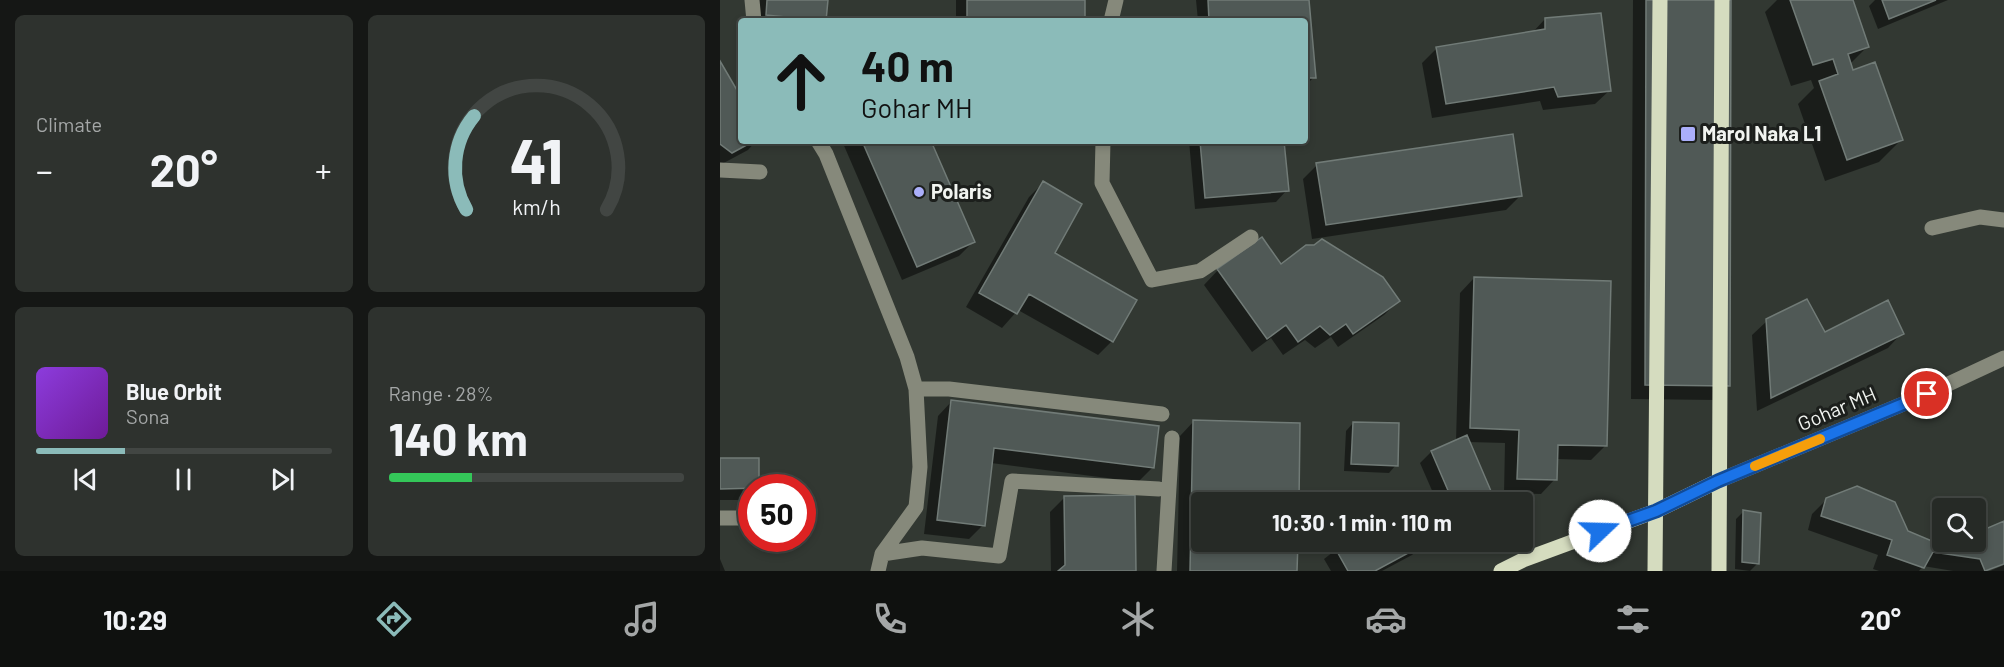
<!DOCTYPE html>
<html lang="en">
<head>
<meta charset="utf-8">
<style>
  :root { --surface:#262a26; --page:#2e322e; --text:#f1f3f6; --muted:#a4a7a7; --line:#424643; --accent:#8bbbb9 }
  body { margin:0; font-family:Barlow,sans-serif; background:var(--page); color:var(--text); height:100vh; display:flex; flex-direction:column; font-size:22px; white-space:nowrap }
  * { box-sizing:border-box; margin:0 }
  p { font-size:20px; color:var(--muted) }
  .icon { flex:none; width:33px; height:33px; fill:none; stroke:currentColor; stroke-width:2; stroke-linecap:round; stroke-linejoin:round }
  .map { position:relative; flex:1; overflow:hidden }
  .sheet { display:flex; flex-direction:column; gap:15px; padding:15px; background:#151715; width:720px }
  .sheet>* { flex:none }
  .guide { position:absolute; left:18px; top:18px; width:570px; height:126px; border-radius:6px; box-shadow:0 3px 9px #0003,0 0 0 2px var(--line); background:#8bbbb9; color:#111; overflow:hidden }
  .controls { position:absolute; left:1212px; top:498px; display:grid; gap:12px }
  .controls a { display:grid; place-items:center; width:54px; height:54px; border-radius:6px; background:var(--surface); box-shadow:0 3px 9px #0003,0 0 0 2px var(--line); font-size:30px }
  .speed { position:absolute; left:18px; top:474px; display:flex; gap:12px; font-size:30px; font-weight:700; text-align:center }
  .speed>* { display:grid; place-content:center; width:78px; height:78px; border-radius:50%; background:var(--surface); box-shadow:0 3px 9px #0003,0 0 0 2px var(--line); line-height:1 }
  .speed .limit { border:9px solid #d22; background:#fff; color:#111 }
  .pin { position:absolute; display:grid; place-items:center; width:51px; height:51px; color:#fff; margin:-26px; border:3px solid #fff; border-radius:50%; box-shadow:0 2px 6px #0007 }
  .me { position:absolute; width:66px; margin:-33px; rotate:69deg; stroke-linejoin:round; filter:drop-shadow(0 0 4px #0008) }
  .turn { display:flex; align-items:center; gap:21px; height:126px; padding:0 24px; font-size:27px }
  .turn .icon { width:78px; height:78px; stroke-width:2.5 }
  .turn b { display:block; font-size:42px; line-height:51px }
  .big { font-size:45px; font-weight:700; line-height:1.1 }
  .sheet .widget { flex:1; display:flex; flex-direction:column; justify-content:center; gap:9px; min-width:0; padding:0 21px; border-radius:9px; background:var(--page) }
  .sheet .dial { align-items:center; gap:0 }
  .dial svg { height:156px; overflow:visible; fill:none; stroke:var(--line); stroke-width:7; stroke-linecap:round; text-anchor:middle }
  .dial text { fill:var(--text); stroke:none }
  .song { display:flex; align-items:center; gap:18px }
  .cover { width:72px; height:72px; border-radius:9px; background:linear-gradient(135deg,hsl(270 70% 55%),hsl(280 70% 35%)) }
  .played { height:6px; border-radius:3px; background:linear-gradient(90deg,var(--accent) 30%,var(--line) 30%) }
  .keys { display:flex; justify-content:space-around; direction:ltr }
  .heat { display:flex; justify-content:space-between; align-items:center; font-size:33px; direction:ltr }
  .charge { height:9px; border-radius:4px; background:linear-gradient(90deg,#34c759 28%,var(--line) 0) }
  .sheet .tiles { flex:1; display:grid; gap:15px; grid-template-columns:repeat(2,1fr) }
  .trip { position:absolute; left:471px; top:492px; width:342px; height:60px; border-radius:6px; background:var(--surface); box-shadow:0 3px 9px #0003,0 0 0 2px var(--line); font-weight:700; line-height:60px; text-align:center }
  .menu { display:flex; height:96px; justify-content:space-around; align-items:center; background:#0f110f; color:var(--muted) }
  .menu .icon { width:42px; height:42px }
  .menu .current { color:var(--accent) }
  .menu b { font-size:27px; color:var(--text) }
  main { display:flex; flex:1; min-height:0 }
  .map>svg:first-child { display:block }
  .shadow { fill:#0007 }
  .building { fill:#505956; stroke:#717b77; stroke-width:1.5 }
  .lines { fill:none; stroke-linecap:round; stroke-linejoin:round }
  .minor { stroke:#86897b; stroke-width:15 }
  .major { stroke:#d5dcbf; stroke-width:15 }
  .route-casing { stroke:#114b97; stroke-width:15 }
  .route { stroke:#1a73e8; stroke-width:10 }
  .slow { stroke:#f59e0b; stroke-width:10 }
  .poi-dot { fill:#abaffb; stroke:#1c1f1c; stroke-width:2 }
  .labels { text-anchor:middle; stroke-width:6; stroke-linejoin:round; paint-order:stroke }
  .poi-label { font-size:20px; font-weight:bold; fill:#f1f4f0; stroke:#1c1f1c; text-anchor:start }
  .street-label { font-size:20px; fill:#f1f4f0; stroke:#1c1f1c }
</style>
</head>
<body>
<main>
<section class="sheet">
<div class="tiles">
<div class="widget"><p>Climate</p>
<div class="heat"><a>−</a><b class="big">20°</b><a>+</a></div>
</div>
<div class="widget dial"><svg viewBox="0 0 100 80">
<path d="M14 69A42 42 0 1 1 86 69"/>
<path d="M14 69A42 42 0 0 1 18 21" stroke="#8bbbb9"/>
<text x="50" y="56" font-size="32" font-weight="700">41</text>
<text x="50" y="72" font-size="11">km/h</text>
</svg></div>
<div class="widget">
<div class="song"><i class="cover"></i><div><b>Blue Orbit</b><p>Sona</p></div></div>
<div class="played"></div>
<div class="keys"><svg class="icon" aria-label="previous" viewBox="0 0 24 24"><path d="M18 5L8 12l10 7zM5 5v14"/></svg><svg class="icon" aria-label="pause" viewBox="0 0 24 24"><path d="M8 5v14M16 5v14"/></svg><svg class="icon" aria-label="next" viewBox="0 0 24 24"><path d="M6 5l10 7-10 7zM19 5v14"/></svg></div>
</div>
<div class="widget"><p>Range · 28%</p><b class="big">140 km</b><div class="charge"></div></div>
</div>
</section>
<div class="map">
<svg width="1284" height="571" viewBox="0 0 1284 571">
  <rect width="100%" height="100%" fill="#323832"/>
  <path class="shadow" d="M35,0H107L104,21H33Z
    M236,0H364V21H236Z
    M476,0H587L594,77L585,86V21H478Z
    M913,0H1010L1008,386L994,400L911,399Z
    M1057,0H1131L1148,46L1130,64L1132,72L1181,140L1159,162L1105,181L1078,104L1094,88L1091,80L1071,86L1045,12Z
    M1155,0H1228L1158,29L1149,6Z
    M825,19L890,90L875,104L823,110L820,101L712,118L702,63L717,48L812,33Z
    M0,64L21,100V141H36L28,150L0,165Z
    M122,141H210L253,242L239,256L182,280Z
    M469,141H563L567,190L556,202L475,209Z
    M597,165L801,195L786,210L592,239L583,179Z
    M323,183L333,253L392,341L378,355L298,310L282,328L246,307L309,197Z
    M561,266L678,301L664,315L618,347L611,337L595,348L585,340L563,355L551,338L532,352L484,285L498,270Z
    M754,278L885,446L871,460L836,459L835,479L821,494L784,493L785,443L748,442L769,491L757,502H717L700,463L711,452L736,441L740,293Z
    M1047,321L1104,334L1182,333L1168,348L1037,411L1032,335Z
    M232,401L433,467L418,482L271,463L263,525L249,539L204,534L218,416Z
    M474,421L579,424L577,502H482V542H576V571H457L460,436Z
    M633,423L676,465L669,473L624,471L626,431Z
    M0,459L32,488V495L27,500H0Z
    M344,498L414,571H331L330,512Z
    M1106,500L1219,546L1243,547L1248,542H1256V535L1284,523V562L1263,571H1233L1203,566L1199,571H1159L1153,569L1158,555L1088,530L1092,514Z
    M1023,512L1038,563L1030,571L1015,569L1016,519Z
    M626,542H702L703,544L692,555L662,571H611L604,559Z
    M0,559L5,571H0Z
    M1284,565V571H1270Z"/>
  <path class="building" d="M47,0H108L106,21L46,15Z
    M247,0H365V21H247Z
    M488,0H589L596,78H585V21H489Z
    M926,0H1011L1010,386L925,385Z
    M1070,0H1133L1149,47L1128,54L1133,70L1155,62L1183,140L1127,160L1099,81L1118,74L1113,59L1093,65Z
    M1162,0H1216L1169,19Z
    M881,13L891,91L838,97L834,87L726,104L716,47L825,29V18Z
    M0,61L21,97V141H34L12,153L0,144Z
    M793,134L802,196L606,225L596,163Z
    M142,141H211L255,242L197,267Z
    M480,141H564L569,191L485,198Z
    M323,181L362,204L335,253L417,300L393,342L309,294L297,314L259,293Z
    M542,237L561,264L586,245H594L602,239L663,277L680,301L633,334L626,324L610,335L600,326L578,342L566,325L547,339L497,269Z
    M754,277L891,281L887,446L838,445L837,480L797,479L799,430L750,428Z
    M1087,299L1105,332L1168,300L1184,334L1051,398L1046,319Z
    M231,400L439,426L434,468L274,448L265,526L217,520Z
    M473,420L580,423L579,502H482V542H578L577,571H470Z
    M633,422L679,423L678,466L631,464Z
    M747,435L771,491L744,502H733L711,451Z
    M0,458H39V488L0,489Z
    M1137,486L1175,502L1188,531L1219,544L1256,545V533L1284,521V564L1265,571L1260,559L1213,552L1204,568L1167,555L1172,540L1101,516L1106,498Z
    M415,495L416,571H338L345,565L344,496Z
    M1023,510L1041,513L1039,564L1022,562Z
    M623,542H704L705,544L655,571H628L614,546Z"/>
  <g class="lines">
    <path class="minor" d="M32,0L34,21
      M391,21L396,0
      M98,141L106,154L187,357L196,389L200,467L196,507L162,554L158,571
      M383,141L382,183L432,280L480,271L531,237
      M0,170L40,172
      M1212,228L1260,217L1284,220
      M196,389H229L442,414
      M998,481L1207,394L1284,358
      M0,518H20
      M162,554L202,548L279,556L292,481L439,489
      M444,571L452,438"/>
    <path class="major" d="M781,571L803,560L936,511L998,481
      M935,571L940,0
      M999,571L1002,0"/>
  </g>
  <g class="lines">
    <g class="route-casing">
      <path id="route" d="M880,531L936,511L998,481L1207,394"/>
    </g>
    <use href="#route" class="route"/>
    <path class="slow" d="M1035,466L1100,439"/>
  </g>
  <g class="poi-dot">
    <rect x="960" y="126" width="16" height="16" rx="3"/>
    <circle cx="199" cy="192" r="6"/>
  </g>
  <g class="labels">
    <g class="poi-label">
      <text x="982" y="141">Marol Naka L1</text>
      <text x="211" y="199">Polaris</text>
    </g>
    <g class="street-label">
      <text transform="translate(1117 409) rotate(-23)" y="7">Gohar MH</text>
    </g>
  </g>
</svg>
<div class="controls">
<a><svg class="icon" aria-label="search" viewBox="0 0 24 24"><circle cx="10" cy="10" r="6"/><path d="M15 15l6 6"/></svg></a>
</div>
<div class="speed"><div class="limit">50</div></div>
<div class="pin" style="left:1207px;top:394px;background:#d93025"><svg class="icon" aria-label="arrive" viewBox="0 0 24 24"><path d="M6 21V4h12l-3 4 3 4H6"/></svg></div>
<svg class="me" style="left:880px;top:531px" viewBox="-20 -20 40 40"><circle r="19" fill="#fff"/><path d="M0-13L10 11 0 6-10 11z" fill="#1a73e8"/></svg>
<div class="trip">10:30 · 1 min · 110 m</div>
<div class="guide">
<div class="turn"><svg class="icon" aria-label="ahead" viewBox="0 0 24 24"><path d="M12 20V5M6 11l6-6 6 6"/></svg><div><b>40 m</b>Gohar MH</div></div>
</div>
</div>
</main>
<nav class="menu">
<b>10:29</b>
<svg class="icon current" aria-label="directions" viewBox="0 0 24 24"><path d="M12 3l9 9-9 9-9-9zM9 14v-3h6M13 9l2 2-2 2"/></svg>
<svg class="icon" aria-label="music" viewBox="0 0 24 24"><path d="M9 18V5l10-2v13"/><circle cx="6" cy="18" r="3"/><circle cx="16" cy="16" r="3"/></svg>
<svg class="icon" aria-label="phone" viewBox="0 0 24 24"><path d="M5 4h4l2 5-3 2q2 4 5 5l2-3 5 2v4C11 20 4 13 5 4z"/></svg>
<svg class="icon" aria-label="climate" viewBox="0 0 24 24"><path d="M12 3v18M4 7l16 10M4 17L20 7"/></svg>
<svg class="icon" aria-label="car" viewBox="0 0 24 24"><path d="M5 17H2v-5l4-1 3-4h7l3 4 3 1v5h-3M9 17h6M6 11h13"/><circle cx="7" cy="17" r="2"/><circle cx="17" cy="17" r="2"/></svg>
<svg class="icon" aria-label="filters" viewBox="0 0 24 24"><path d="M4 7h16M4 17h16"/><circle cx="9" cy="7" r="2"/><circle cx="15" cy="17" r="2"/></svg>
<b>20°</b>
</nav>
</body>
</html>
